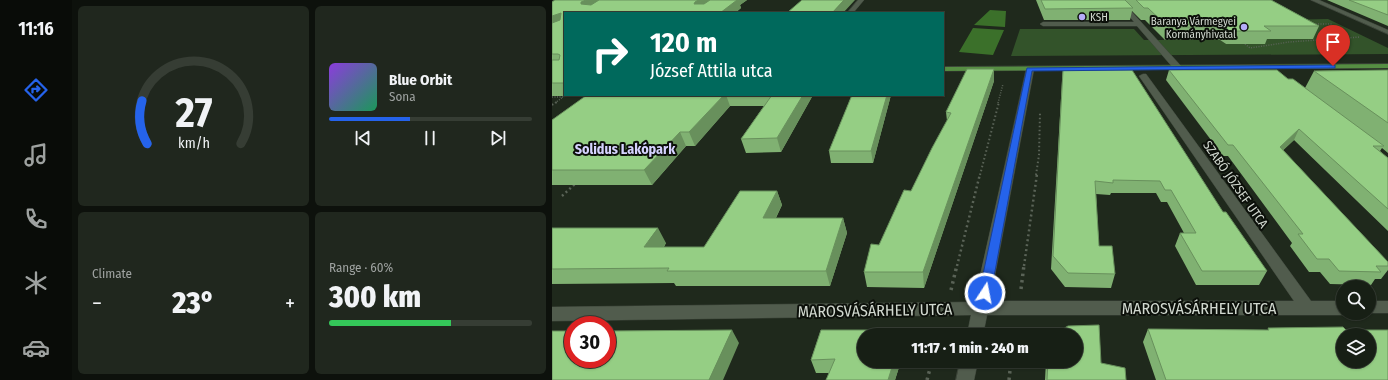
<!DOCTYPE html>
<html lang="en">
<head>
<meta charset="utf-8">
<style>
  :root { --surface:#171f15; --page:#20271e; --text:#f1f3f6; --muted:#9ea2a0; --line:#363d34; --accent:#2563eb }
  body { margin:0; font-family:"Fira Sans Condensed",sans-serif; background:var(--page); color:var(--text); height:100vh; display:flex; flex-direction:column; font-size:15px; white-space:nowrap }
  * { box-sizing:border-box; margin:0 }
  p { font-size:13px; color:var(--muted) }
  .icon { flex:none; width:22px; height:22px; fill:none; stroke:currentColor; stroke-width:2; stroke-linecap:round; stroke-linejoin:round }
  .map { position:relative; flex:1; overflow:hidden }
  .side { display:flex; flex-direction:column; gap:6px; padding:6px; background:#0d110c; width:480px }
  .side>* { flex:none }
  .hud { position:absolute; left:12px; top:12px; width:380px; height:84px; border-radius:0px; box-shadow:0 1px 3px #0004,0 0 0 1px var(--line); background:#00695c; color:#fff; overflow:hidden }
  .controls { position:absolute; left:784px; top:280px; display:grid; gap:8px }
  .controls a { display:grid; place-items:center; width:40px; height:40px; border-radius:50%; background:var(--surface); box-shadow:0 1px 3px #0004,0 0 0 1px var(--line); font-size:20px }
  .speed { position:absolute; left:12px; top:316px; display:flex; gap:8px; font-size:20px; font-weight:700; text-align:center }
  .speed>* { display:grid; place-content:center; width:52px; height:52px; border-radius:50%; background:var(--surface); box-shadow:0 1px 3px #0004,0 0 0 1px var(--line); line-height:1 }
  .speed .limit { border:6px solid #d22; background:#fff; color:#111 }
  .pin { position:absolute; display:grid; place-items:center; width:34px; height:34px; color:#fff; margin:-41px -17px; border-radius:50% 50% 50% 0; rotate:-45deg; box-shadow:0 0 4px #0007 }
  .pin .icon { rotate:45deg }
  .me { position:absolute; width:44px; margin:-22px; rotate:11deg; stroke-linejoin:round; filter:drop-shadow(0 0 3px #0008) }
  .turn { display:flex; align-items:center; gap:14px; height:84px; padding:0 20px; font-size:18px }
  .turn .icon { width:52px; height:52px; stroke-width:2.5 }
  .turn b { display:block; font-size:28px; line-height:34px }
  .big { font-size:30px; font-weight:800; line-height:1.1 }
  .side .widget { flex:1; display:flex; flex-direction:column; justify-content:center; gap:6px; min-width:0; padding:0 14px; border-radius:6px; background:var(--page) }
  .side .dial { align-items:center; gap:0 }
  .dial svg { height:104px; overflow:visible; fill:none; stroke:var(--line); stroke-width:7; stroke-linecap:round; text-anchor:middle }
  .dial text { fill:var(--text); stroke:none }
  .song { display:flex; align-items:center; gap:12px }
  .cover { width:48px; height:48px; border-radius:6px; background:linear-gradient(135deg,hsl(270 70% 55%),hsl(150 70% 35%)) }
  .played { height:4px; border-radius:2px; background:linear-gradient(90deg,var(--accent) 40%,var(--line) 40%) }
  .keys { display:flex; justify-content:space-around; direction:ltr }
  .heat { display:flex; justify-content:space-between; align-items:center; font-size:22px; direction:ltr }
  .charge { height:6px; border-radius:3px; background:linear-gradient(90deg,#34c759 60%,var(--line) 0) }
  .side .tiles { flex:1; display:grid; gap:6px; grid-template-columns:repeat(2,1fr) }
  .trip { position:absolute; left:305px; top:328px; width:226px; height:40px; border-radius:20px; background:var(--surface); box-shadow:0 1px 3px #0004,0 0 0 1px var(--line); font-weight:800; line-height:40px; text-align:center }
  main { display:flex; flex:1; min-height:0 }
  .dock { display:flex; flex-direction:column; width:72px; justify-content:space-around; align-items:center; background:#090c08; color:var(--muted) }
  .dock .icon { width:28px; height:28px }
  .dock .current { color:var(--accent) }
  .dock b { font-size:18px; color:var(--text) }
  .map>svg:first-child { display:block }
  .green { fill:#33532a }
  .water { fill:#3b702a }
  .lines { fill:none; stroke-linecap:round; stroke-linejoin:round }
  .lane-casing { stroke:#3d453a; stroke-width:1 }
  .street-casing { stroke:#3d453a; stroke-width:1 }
  .primary-casing { stroke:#3d453a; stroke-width:1 }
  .path-far3 { stroke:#5a6357; stroke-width:1.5; stroke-dasharray:1 1.5; stroke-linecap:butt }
  .path-far2 { stroke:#5a6357; stroke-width:2; stroke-dasharray:1.5 2.5; stroke-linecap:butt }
  .path-far1 { stroke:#5a6357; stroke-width:2.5; stroke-dasharray:2 3; stroke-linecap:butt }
  .path { stroke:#5a6357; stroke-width:3.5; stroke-dasharray:2.5 4; stroke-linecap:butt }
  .lane { fill:#515c4d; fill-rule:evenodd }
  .street { fill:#515c4d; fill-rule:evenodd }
  .primary { fill:#568e43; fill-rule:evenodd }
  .wall { fill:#80b172 }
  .shaded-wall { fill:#68905c }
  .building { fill:#95ce84; stroke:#68905c; fill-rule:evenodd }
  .route { fill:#2563eb; stroke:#184099 }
  .poi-dot { fill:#b5acf8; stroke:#0c100a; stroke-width:1.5 }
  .labels { text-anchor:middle; stroke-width:4; stroke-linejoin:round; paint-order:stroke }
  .far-poi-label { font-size:11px; fill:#d1d8cf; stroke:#0c100a; text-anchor:start }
  .street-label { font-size:13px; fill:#d1d8cf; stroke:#0c100a }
  .neighbourhood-label { font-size:14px; font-weight:bold; fill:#d6d3ff; stroke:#0c100a }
  .near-street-label { font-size:16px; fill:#d1d8cf; stroke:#0c100a }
</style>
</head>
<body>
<main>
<nav class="dock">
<b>11:16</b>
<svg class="icon current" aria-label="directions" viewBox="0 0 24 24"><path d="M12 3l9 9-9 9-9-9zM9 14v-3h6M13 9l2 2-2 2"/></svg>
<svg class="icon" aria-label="music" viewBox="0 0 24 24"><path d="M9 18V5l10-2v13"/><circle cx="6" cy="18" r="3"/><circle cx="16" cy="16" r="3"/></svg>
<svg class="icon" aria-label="phone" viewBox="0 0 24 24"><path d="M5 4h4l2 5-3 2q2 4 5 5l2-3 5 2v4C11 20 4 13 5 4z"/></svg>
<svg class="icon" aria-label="climate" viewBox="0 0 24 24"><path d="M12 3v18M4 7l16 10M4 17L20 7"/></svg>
<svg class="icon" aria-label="car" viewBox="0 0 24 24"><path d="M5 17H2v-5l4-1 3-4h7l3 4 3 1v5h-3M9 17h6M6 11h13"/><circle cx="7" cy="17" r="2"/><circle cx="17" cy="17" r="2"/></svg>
</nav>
<section class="side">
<div class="tiles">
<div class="widget dial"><svg viewBox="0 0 100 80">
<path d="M14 69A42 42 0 1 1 86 69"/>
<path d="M14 69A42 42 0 0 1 10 36" stroke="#2563eb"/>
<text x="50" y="56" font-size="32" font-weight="700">27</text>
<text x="50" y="72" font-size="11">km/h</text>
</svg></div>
<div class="widget">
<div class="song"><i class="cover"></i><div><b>Blue Orbit</b><p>Sona</p></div></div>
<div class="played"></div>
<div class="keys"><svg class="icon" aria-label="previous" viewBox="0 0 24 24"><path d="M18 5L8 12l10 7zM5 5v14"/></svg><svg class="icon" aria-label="pause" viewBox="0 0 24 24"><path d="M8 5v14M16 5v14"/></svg><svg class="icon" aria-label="next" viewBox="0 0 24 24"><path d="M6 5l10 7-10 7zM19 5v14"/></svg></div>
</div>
<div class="widget"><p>Climate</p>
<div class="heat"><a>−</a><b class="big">23°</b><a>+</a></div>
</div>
<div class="widget"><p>Range · 60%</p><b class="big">300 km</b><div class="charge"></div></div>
</div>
</section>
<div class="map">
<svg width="836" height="380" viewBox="0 0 836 380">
  <rect width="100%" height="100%" fill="#1f291c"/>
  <path class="green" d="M776,19L836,48V54L459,56L468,29H582L592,40H668L674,44H713L707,39L729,20Z"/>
  <path class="water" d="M438,10L454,11L453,27L422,25Z
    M421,28L452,30L441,55L407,52Z"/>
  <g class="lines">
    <g class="lane-casing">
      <path id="lane" d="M563,0H569L629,66V70H623L585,26H491L488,24L491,22H582Z"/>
    </g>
    <g class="street-casing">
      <path id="street" d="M306,0H312L301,13H295Z
        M759,0H767L836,30V34Z
        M475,67H478L482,69L438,301H742L587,76L591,74H594L759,301H791V313H795L791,315H435L431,335H415L419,315L0,321V307L422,302Z
        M817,301H836V313H816H817Z
        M408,361H426L422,380H404Z"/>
    </g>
    <g class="primary-casing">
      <path id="primary" d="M836,64V68L391,71V67Z"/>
    </g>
    <path class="path-far3" d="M761,24H780
      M693,44L698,48L737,42L808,37
      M0,97H12L15,95
      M3,103L11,97
      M446,103L451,84"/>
    <path class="path-far2" d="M0,105L5,102
      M428,175L447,102
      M484,175L487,155L488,113"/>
    <path class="path-far1" d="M10,196L24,183
      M405,266L428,174
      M472,266L485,174"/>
    <path class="path" d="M469,289L472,265
      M399,290L405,265
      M387,335L389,328
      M463,335L464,328
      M375,380L380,361
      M457,380L459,361"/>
    <use href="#lane" class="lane"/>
    <use href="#street" class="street"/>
    <use href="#primary" class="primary"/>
  </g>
  <path class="wall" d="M3,0H195L188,5L189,8L183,13H13V95H261L229,152L194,153L189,139L212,106H178L143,146H134L100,185H0V120L34,96H0V2Z
    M484,0H719L767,26L761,39H715L713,44H674L668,40H613L593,20H589L580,11L578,20H492Z
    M775,0H836V26Z
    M442,69V81L372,288L315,287L312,272L327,245L359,191L395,121L394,112Z
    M511,70L671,212L715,271L707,285H644L623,246L628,233H632L615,202H609L604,193H559L558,195L544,194L547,246L563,274L559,288L513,287L499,269L510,81Z
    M617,70L736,79L753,88L762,71L836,70V153L830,148L828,151L836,158V231L742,140L731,150L836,262V270L829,279H823L819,285L778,284L768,272H757L738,246L740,243L676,156H671L614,80Z
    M300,95H339L321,163H279L277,151Z
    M225,191L230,205L224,218H291L295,233L278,286H124L122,283L0,284V228L114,243L112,247H152Z
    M716,328L794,330L836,380H604L591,342L596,329L716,330Z
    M269,330H353L354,335H312V361H349L343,380H274L277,373H264L259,360Z
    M494,361H524L549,363L574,380H493Z"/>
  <path class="shaded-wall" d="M34,0H56L34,12L29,4V2Z
    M146,0H162L146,12L142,4L143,2Z
    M182,0H195L188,5L189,8L183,13H168Z
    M292,0H303L291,13H280Z
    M9,13L13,21L0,28V16Z
    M442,69V81L372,288L371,272Z
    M172,95H174L178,106L143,146L137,132Z
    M251,95H261L229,152L225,138Z
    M335,95H339L321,163L319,151Z
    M747,129L742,140L722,159L728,147Z
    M128,132L134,146L100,185L92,170Z
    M225,191L230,205L216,233L211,218Z
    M291,218L295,233L278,286L274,271Z
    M106,228L114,243L101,262L92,247Z
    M180,330L187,343L171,380H157Z
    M342,361H349L343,380H336Z"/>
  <path class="building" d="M3,0H34L29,2V4L39,5L47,0H146L143,2L142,4H152L158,0H185L168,13H13V83H0V60H7L8,55L6,54H0V23L8,20L9,13L0,16V2Z
    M250,0H292L280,13H229V12H236Z
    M489,0H573L581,8L493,9Z
    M584,0H719L767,26H712L719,31H678L672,27H616L596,8H592Z
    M797,0H836V15Z
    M415,69H442L371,272H312L319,244L327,245L352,190L359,191L380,148L399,113L394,112Z
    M511,70H580L671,212H674L715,271H650L628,233H644L619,190H613L608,181L561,180V183L543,181L547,246H560L563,274L516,273L501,256Z
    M617,70H725L736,79H741L832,146H821L836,158V209L747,129L728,147L836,262V266H824L829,272L787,271L777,259H765L746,234H751L681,145H676Z
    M836,70V123L762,71Z
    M35,95H172L137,132H128L92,170H0V120Z
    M220,95H251L225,138L189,139Z
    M300,95H335L319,151H277Z
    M188,191H225L211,218H291L274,271H115L117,268L0,269V228H106L92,247H152Z
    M547,325L549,363L573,368L574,380H495L496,361H524V335H500L516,326Z
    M791,327L794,330H836V380H614L596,329L717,330L716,328ZM791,335H817V361H791Z
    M180,330L157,380H0V331H21V359H55V331Z
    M269,330H353L351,335H312V361H342L336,380H274L283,359L259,360Z"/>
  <path class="route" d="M781,65H783V68L480,71L439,293L437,296L433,298L429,296L427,293L475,68Z"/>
  <g class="poi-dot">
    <circle cx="530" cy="17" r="4"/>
    <circle cx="692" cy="27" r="4"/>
  </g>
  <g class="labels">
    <g class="far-poi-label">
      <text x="538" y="21">KSH</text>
      <text x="684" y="25" text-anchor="end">Baranya Vármegyei<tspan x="684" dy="13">Kormányhivatal</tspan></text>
    </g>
    <g class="street-label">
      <text transform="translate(684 184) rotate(55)" y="5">SZABÓ JÓZSEF UTCA</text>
    </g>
    <g class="neighbourhood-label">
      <text x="73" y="154">Solidus Lakópark</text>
    </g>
    <g class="near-street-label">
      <text x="647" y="314">MAROSVÁSÁRHELY UTCA</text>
      <text transform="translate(323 310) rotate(-1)" y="6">MAROSVÁSÁRHELY UTCA</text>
    </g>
  </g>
</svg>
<div class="controls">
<a><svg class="icon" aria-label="search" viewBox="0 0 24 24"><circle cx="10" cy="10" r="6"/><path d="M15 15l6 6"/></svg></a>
<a><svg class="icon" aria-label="layers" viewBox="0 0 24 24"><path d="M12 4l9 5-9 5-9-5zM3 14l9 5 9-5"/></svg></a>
</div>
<div class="speed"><div class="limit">30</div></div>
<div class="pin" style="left:781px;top:66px;background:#d93025"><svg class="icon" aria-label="arrive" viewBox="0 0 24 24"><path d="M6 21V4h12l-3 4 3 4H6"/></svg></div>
<svg class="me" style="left:433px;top:293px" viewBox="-20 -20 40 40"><circle r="17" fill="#2563eb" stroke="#fff" stroke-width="3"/><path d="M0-11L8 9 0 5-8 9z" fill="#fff"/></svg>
<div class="trip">11:17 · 1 min · 240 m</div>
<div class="hud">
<div class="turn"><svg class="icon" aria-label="right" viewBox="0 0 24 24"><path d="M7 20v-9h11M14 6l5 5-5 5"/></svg><div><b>120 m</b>József Attila utca</div></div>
</div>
</div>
</main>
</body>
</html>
